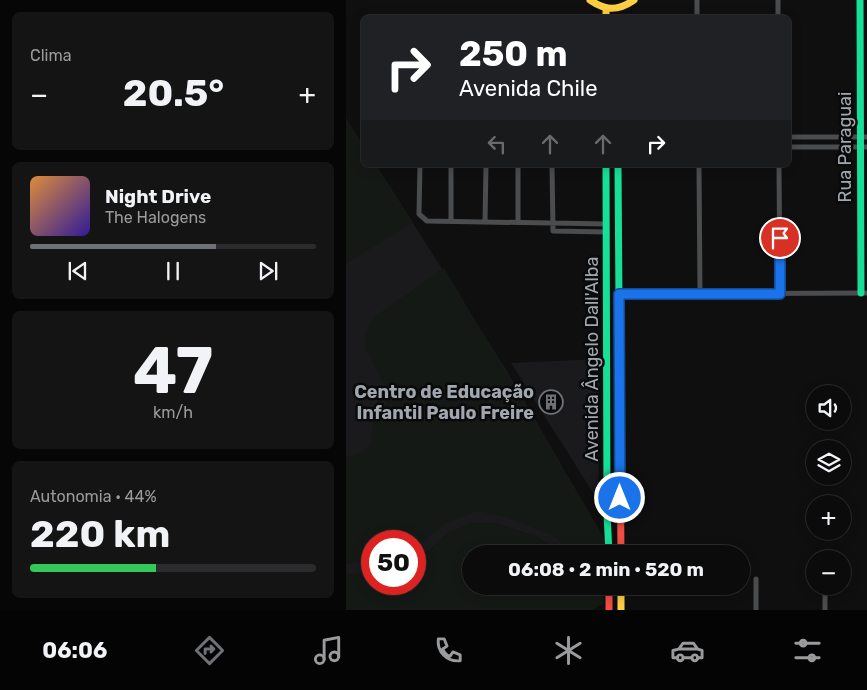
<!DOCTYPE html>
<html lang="pt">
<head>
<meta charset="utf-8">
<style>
  :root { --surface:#0b0b0c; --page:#141415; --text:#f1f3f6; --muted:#9a9b9d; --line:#2b2b2d; --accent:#6e7277 }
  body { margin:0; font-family:Rubik,sans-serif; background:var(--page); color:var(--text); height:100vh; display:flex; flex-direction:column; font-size:19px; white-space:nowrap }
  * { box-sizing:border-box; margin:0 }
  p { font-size:16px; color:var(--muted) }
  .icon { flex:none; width:28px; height:28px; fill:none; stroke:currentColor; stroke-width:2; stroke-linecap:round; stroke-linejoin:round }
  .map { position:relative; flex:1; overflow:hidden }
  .sheet { display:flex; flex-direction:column; gap:12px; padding:12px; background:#060607; width:346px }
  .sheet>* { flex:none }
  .banner { position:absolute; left:15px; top:15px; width:430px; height:152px; border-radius:8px; box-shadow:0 2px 12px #0003,0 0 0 1px var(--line); background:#202124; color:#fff; overflow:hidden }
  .buttons { position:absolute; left:460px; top:385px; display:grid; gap:10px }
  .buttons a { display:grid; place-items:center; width:45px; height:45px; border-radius:50%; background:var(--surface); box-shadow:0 2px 12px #0003,0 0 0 1px var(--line); font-size:25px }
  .speed { position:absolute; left:15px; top:530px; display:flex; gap:10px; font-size:25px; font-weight:700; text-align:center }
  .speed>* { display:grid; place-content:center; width:65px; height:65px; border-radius:50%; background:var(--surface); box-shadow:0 2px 12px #0003,0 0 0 1px var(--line); line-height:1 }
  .speed .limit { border:8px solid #d22; background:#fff; color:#111 }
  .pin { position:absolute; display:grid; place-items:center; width:42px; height:42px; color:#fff; margin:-21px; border:2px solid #fff; border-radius:50%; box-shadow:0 1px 5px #0007 }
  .me { position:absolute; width:55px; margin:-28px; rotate:0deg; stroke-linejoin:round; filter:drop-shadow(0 0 4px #0008) }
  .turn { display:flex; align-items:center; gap:18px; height:105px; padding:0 15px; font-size:22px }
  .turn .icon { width:65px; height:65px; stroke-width:2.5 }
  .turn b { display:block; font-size:35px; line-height:42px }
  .lanes { display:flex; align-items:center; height:48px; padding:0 15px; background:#0003; justify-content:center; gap:25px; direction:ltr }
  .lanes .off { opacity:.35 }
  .big { font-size:38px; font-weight:700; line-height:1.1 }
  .sheet .card { flex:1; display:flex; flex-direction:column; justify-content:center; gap:8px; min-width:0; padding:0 18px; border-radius:8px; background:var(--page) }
  .sheet .dial { align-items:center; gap:0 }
  .dial b { font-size:65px; line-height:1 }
  .song { display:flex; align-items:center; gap:15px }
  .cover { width:60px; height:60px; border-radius:8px; background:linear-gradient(135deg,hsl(30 70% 55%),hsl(250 70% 35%)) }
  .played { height:5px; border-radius:2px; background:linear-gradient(90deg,var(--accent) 65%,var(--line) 65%) }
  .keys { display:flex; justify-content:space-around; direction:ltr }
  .heat { display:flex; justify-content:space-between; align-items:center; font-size:28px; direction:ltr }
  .charge { height:8px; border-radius:4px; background:linear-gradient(90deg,#34c759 44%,var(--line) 0) }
  .trip { position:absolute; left:116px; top:545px; width:288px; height:50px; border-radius:25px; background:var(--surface); box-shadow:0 2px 12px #0003,0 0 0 1px var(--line); font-weight:700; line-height:50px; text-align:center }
  .menu { display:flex; height:80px; justify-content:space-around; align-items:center; background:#040405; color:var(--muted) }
  .menu .icon { width:35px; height:35px }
  .menu .on { color:var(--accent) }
  .menu b { font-size:22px; color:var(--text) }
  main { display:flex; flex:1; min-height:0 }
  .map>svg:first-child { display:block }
  .built { fill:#1a1a1c }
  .green { fill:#151915 }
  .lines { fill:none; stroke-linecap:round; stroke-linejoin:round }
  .street { stroke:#4a4c4e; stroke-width:5 }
  .fast { stroke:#16e098; stroke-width:7 }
  .slow { stroke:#ffcf43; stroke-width:7 }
  .jam { stroke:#f24e42; stroke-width:7 }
  .route-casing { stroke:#114b97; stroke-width:12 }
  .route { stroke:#1a73e8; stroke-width:9 }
  .labels { text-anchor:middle; stroke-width:5; stroke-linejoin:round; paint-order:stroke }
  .street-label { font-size:18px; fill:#a1a7af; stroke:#0a0a0b }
  .poi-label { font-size:18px; font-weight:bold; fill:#a1a7af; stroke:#0a0a0b; text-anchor:end }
</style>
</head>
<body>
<main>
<section class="sheet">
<div class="card"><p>Clima</p>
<div class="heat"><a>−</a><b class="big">20.5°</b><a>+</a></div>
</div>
<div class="card">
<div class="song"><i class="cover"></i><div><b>Night Drive</b><p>The Halogens</p></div></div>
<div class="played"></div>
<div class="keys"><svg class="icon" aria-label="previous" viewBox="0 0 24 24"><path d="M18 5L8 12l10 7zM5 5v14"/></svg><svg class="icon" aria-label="pause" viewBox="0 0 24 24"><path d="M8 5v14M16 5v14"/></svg><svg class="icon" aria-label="next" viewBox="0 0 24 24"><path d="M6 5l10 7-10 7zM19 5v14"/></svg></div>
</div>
<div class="card dial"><b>47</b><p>km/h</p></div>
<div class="card"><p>Autonomia · 44%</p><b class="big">220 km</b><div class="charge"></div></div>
</section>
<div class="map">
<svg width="521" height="610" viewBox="0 0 521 610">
  <rect width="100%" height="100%" fill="#0f0f10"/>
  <path class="built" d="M0,118L17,145L18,165H30L159,368L258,538V554H219L189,536L148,523L102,533L69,563V541H26V573L0,575Z
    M254,359L252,428L253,493L251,496H249L165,363Z"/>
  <path class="green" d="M0,118L17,145L18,165H30L67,222L0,264Z
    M98,268L258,538L248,550L238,554H232L222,548L207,536L171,521L151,515L131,511L99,524L69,547V541H26V561L0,564V458L11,454L24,445L27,423L44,399V395C39,386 34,376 29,367C17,347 14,337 28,317Z
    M125,523H148L189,536L219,554H125V586H257V604L246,610H0V575L26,573V584H69V563L102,533Z"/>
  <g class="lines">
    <path class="street" d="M351,0V18
      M432,0V18
      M442,137H521
      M442,147H521
      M74,165L73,214L81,221L261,224
      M105,165V221
      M206,165L207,231L261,232
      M353,165L354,294
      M433,165L434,294
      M139,222L140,165
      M172,222V165
      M273,294L521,293
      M410,579V610
      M479,586V610"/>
    <path class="fast" d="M514,0L515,293
      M260,165L261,513L263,554
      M272,165L274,440"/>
    <path class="slow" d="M244,0C260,11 272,11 288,0
      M260,9V18
      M275,586V610"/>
    <path class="jam" d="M274,440L275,554
      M263,586V610"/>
  </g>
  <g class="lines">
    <g class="route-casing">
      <path id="route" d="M274,498L273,294H434V238"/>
    </g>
    <use href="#route" class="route"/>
  </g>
  <defs>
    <g id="building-ring" transform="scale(1.25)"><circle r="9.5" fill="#0a0a0b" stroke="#6e7277" stroke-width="1.5"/><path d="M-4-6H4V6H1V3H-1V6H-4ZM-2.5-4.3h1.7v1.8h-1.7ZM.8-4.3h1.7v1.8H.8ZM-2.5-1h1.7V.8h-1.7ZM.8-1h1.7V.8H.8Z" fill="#6e7277"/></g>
  </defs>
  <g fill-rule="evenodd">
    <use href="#building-ring" x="205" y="402"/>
  </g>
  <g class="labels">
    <g class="street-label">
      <text transform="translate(499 147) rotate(-90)" y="6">Rua Paraguai</text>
      <text transform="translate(246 359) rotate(-90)" y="6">Avenida Ângelo Dall'Alba</text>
    </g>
    <g class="poi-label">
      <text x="188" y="398">Centro de Educação<tspan x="188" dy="21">Infantil Paulo Freire</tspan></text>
    </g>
  </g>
</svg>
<div class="buttons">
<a><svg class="icon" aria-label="sound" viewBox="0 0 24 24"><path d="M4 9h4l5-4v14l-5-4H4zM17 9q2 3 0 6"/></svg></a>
<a><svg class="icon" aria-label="layers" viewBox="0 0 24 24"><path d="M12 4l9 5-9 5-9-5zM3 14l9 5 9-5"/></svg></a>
<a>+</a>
<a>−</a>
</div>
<div class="speed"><div class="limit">50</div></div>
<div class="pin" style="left:434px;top:238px;background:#d93025"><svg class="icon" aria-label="arrive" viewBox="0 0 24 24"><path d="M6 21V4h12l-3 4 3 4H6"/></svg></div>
<svg class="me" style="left:274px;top:498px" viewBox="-20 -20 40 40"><circle r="17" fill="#1a73e8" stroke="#fff" stroke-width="3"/><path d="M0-11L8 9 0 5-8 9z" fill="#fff"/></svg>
<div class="trip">06:08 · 2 min · 520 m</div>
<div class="banner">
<div class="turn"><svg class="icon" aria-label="right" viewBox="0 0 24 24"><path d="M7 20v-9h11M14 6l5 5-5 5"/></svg><div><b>250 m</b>Avenida Chile</div></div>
<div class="lanes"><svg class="icon off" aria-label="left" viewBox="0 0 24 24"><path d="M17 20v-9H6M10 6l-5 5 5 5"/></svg><svg class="icon off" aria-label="ahead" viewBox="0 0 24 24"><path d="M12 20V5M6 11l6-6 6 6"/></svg><svg class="icon off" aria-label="ahead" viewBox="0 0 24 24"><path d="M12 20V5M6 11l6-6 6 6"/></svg><svg class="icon" aria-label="right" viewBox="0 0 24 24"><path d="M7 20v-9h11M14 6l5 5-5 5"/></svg></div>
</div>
</div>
</main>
<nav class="menu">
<b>06:06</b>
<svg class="icon on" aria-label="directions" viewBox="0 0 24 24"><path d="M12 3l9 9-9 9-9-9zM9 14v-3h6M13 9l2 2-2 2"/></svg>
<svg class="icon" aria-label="music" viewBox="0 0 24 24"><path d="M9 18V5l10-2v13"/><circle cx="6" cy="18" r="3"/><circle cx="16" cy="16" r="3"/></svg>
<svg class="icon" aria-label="phone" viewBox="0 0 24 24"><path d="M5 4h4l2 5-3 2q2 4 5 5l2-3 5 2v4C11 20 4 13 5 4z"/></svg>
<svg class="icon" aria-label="climate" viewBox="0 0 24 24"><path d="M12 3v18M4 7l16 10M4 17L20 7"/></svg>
<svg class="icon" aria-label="car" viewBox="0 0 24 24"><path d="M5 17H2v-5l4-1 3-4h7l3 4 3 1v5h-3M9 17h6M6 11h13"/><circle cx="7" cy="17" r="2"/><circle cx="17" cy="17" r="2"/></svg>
<svg class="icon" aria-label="filters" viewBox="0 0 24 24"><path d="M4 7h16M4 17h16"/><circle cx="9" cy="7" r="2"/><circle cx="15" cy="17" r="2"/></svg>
</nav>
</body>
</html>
